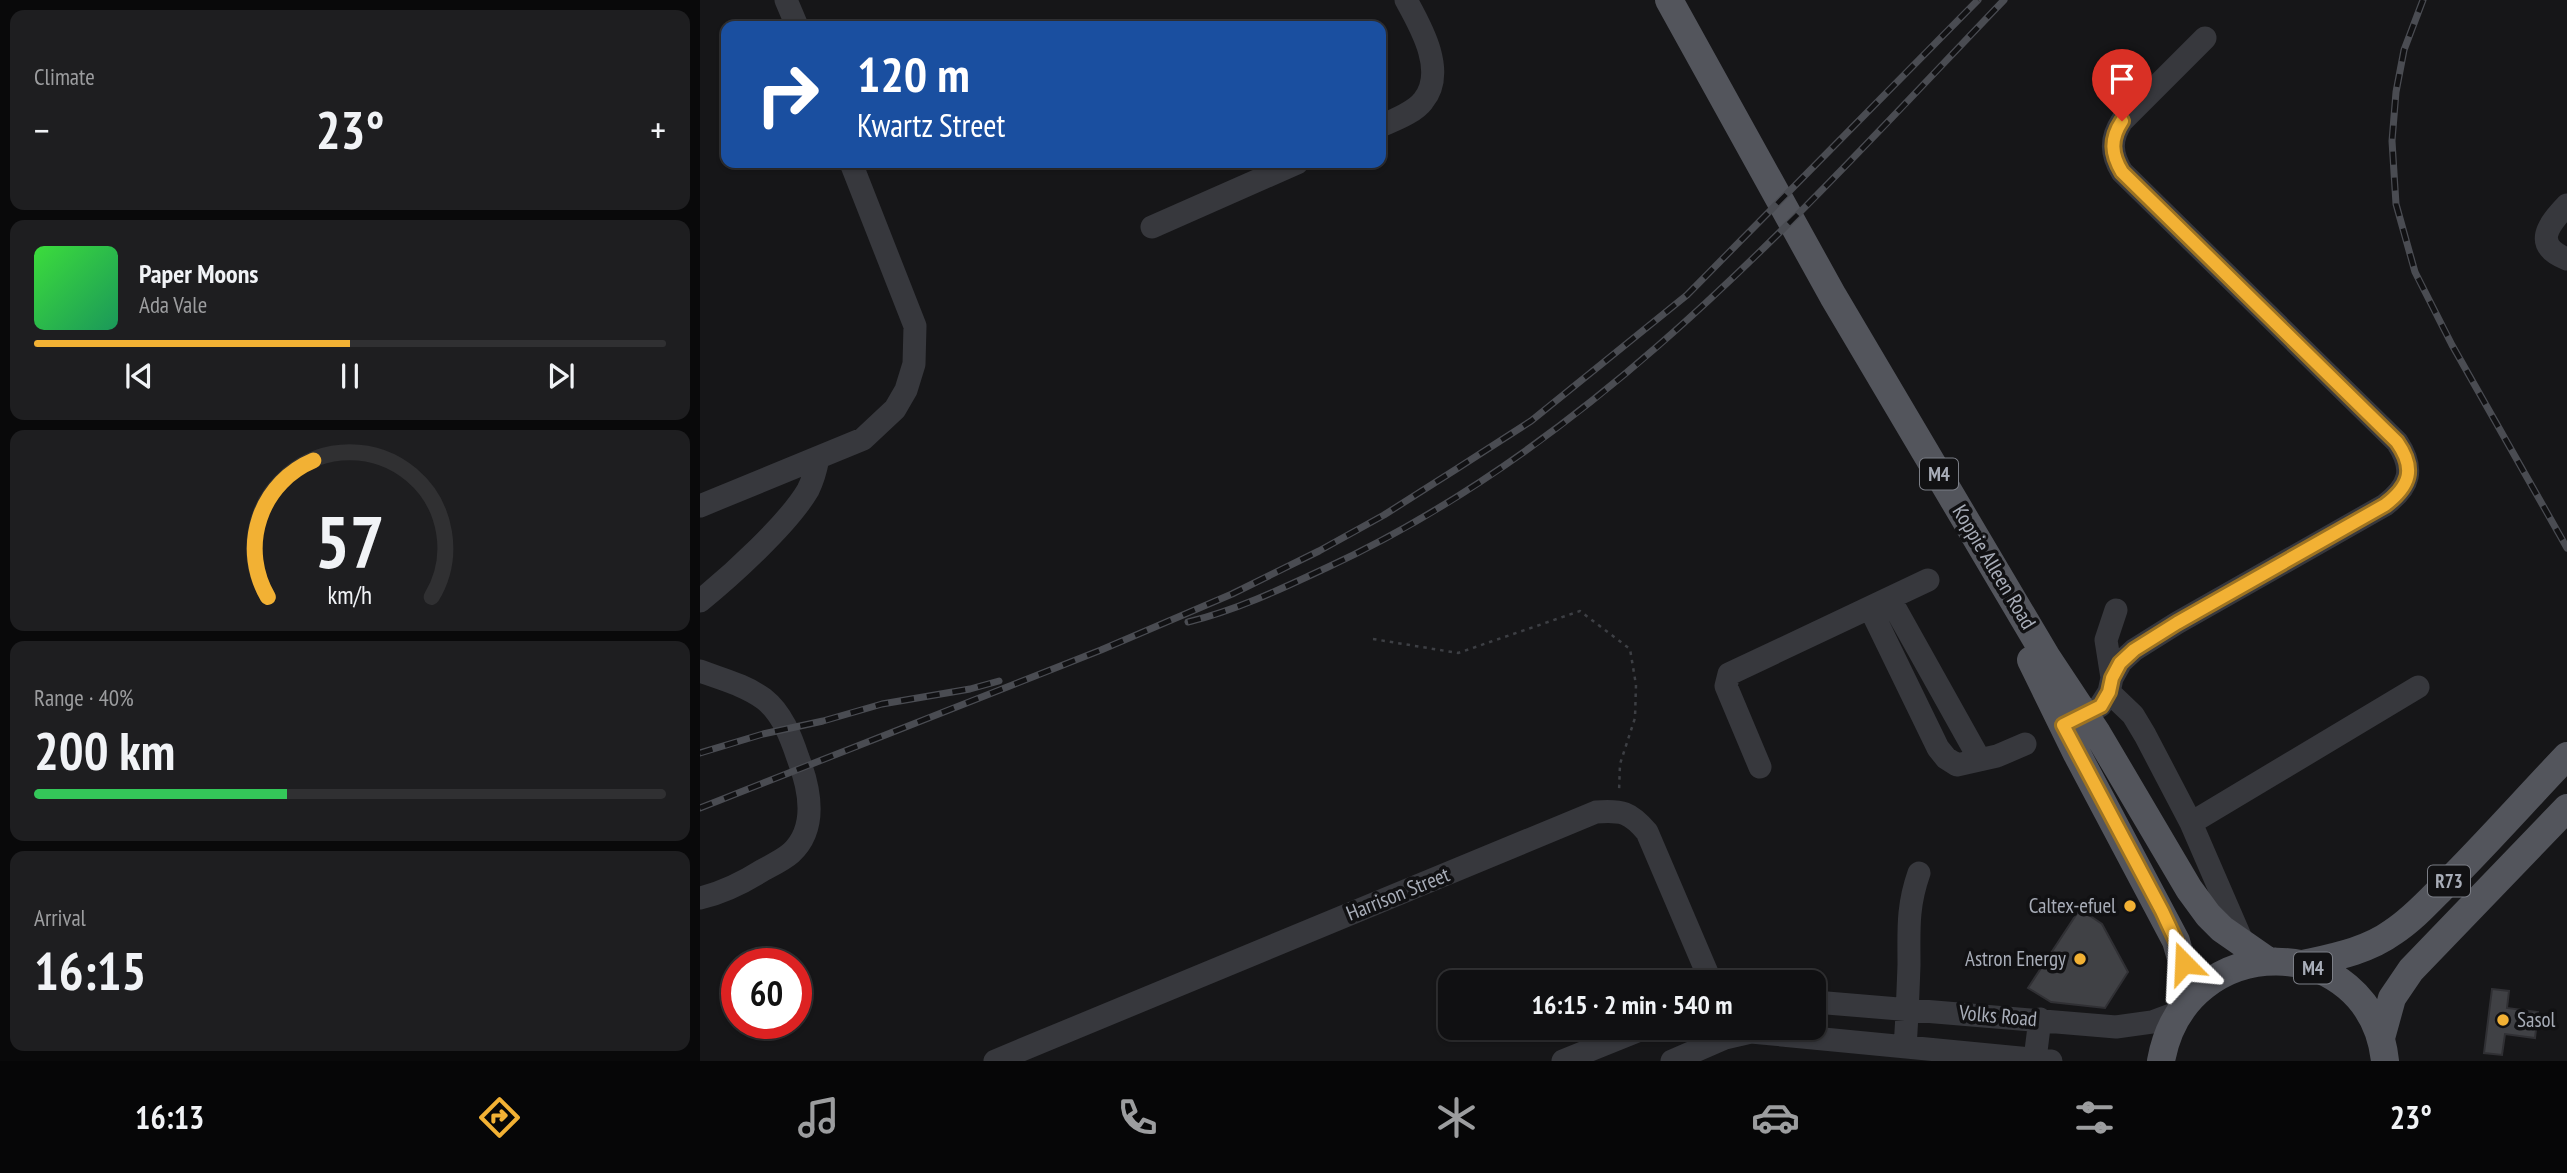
<!DOCTYPE html>
<html lang="en">
<head>
<meta charset="utf-8">
<style>
  :root { --surface:#101012; --page:#1e1e20; --text:#f1f3f6; --muted:#9c9d9f; --line:#303032; --accent:#f2b134 }
  body { margin:0; font-family:"PT Sans Narrow",sans-serif; background:var(--page); color:var(--text); height:100vh; display:flex; flex-direction:column; font-size:26px; white-space:nowrap }
  * { box-sizing:border-box; margin:0 }
  p { font-size:23px; color:var(--muted) }
  .icon { flex:none; width:38px; height:38px; fill:none; stroke:currentColor; stroke-width:2; stroke-linecap:round; stroke-linejoin:round }
  .map { position:relative; flex:1; overflow:hidden }
  .sheet { display:flex; flex-direction:column; gap:10px; padding:10px; background:#09090a; width:700px }
  .sheet>* { flex:none }
  .hud { position:absolute; left:21px; top:21px; width:665px; height:147px; border-radius:14px; box-shadow:0 2px 5px #0004,0 0 0 2px var(--line); background:#1a4fa0; color:#fff; overflow:hidden }
  .speed { position:absolute; left:21px; top:948px; display:flex; gap:14px; font-size:35px; font-weight:700; text-align:center }
  .speed>* { display:grid; place-content:center; width:91px; height:91px; border-radius:50%; background:var(--surface); box-shadow:0 2px 5px #0004,0 0 0 2px var(--line); line-height:1 }
  .speed .limit { border:10px solid #d22; background:#fff; color:#111 }
  .pin { position:absolute; display:grid; place-items:center; width:60px; height:60px; color:#fff; margin:-72px -30px; border-radius:50% 50% 50% 0; rotate:-45deg; box-shadow:0 0 7px #0007 }
  .pin .icon { rotate:45deg }
  .me { position:absolute; width:77px; margin:-38px; rotate:339deg; stroke-linejoin:round; filter:drop-shadow(0 0 5px #0008) }
  .turn { display:flex; align-items:center; gap:24px; height:147px; padding:0 21px; font-size:32px }
  .turn .icon { width:91px; height:91px; stroke-width:2.5 }
  .turn b { display:block; font-size:49px; line-height:60px }
  .big { font-size:52px; font-weight:700; line-height:1.1 }
  .sheet .widget { flex:1; display:flex; flex-direction:column; justify-content:center; gap:10px; min-width:0; padding:0 24px; border-radius:14px; background:var(--page) }
  .sheet .dial { align-items:center; gap:0 }
  .dial svg { height:182px; overflow:visible; fill:none; stroke:var(--line); stroke-width:7; stroke-linecap:round; text-anchor:middle }
  .dial text { fill:var(--text); stroke:none }
  .song { display:flex; align-items:center; gap:21px }
  .cover { width:84px; height:84px; border-radius:10px; background:linear-gradient(135deg,hsl(120 70% 55%),hsl(150 70% 35%)) }
  .played { height:7px; border-radius:4px; background:linear-gradient(90deg,var(--accent) 50%,var(--line) 50%) }
  .keys { display:flex; justify-content:space-around; direction:ltr }
  .heat { display:flex; justify-content:space-between; align-items:center; font-size:38px; direction:ltr }
  .charge { height:10px; border-radius:5px; background:linear-gradient(90deg,#34c759 40%,var(--line) 0) }
  .trip { position:absolute; left:738px; top:970px; width:388px; height:70px; border-radius:14px; background:var(--surface); box-shadow:0 2px 5px #0004,0 0 0 2px var(--line); font-weight:700; line-height:70px; text-align:center }
  .tabs { display:flex; height:112px; justify-content:space-around; align-items:center; background:#060607; color:var(--muted) }
  .tabs .icon { width:49px; height:49px }
  .tabs .active { color:var(--accent) }
  .tabs b { font-size:32px; color:var(--text) }
  main { display:flex; flex:1; min-height:0 }
  .map>svg:first-child { display:block }
  .building { fill:#404145; stroke:#303034; stroke-width:2 }
  .lines { fill:none; stroke-linecap:round; stroke-linejoin:round }
  .path { stroke:#3d3f44; stroke-width:2.5; stroke-dasharray:3.5 5; stroke-linecap:butt }
  .minor { stroke:#37383d; stroke-width:23 }
  .major { stroke:#53555c; stroke-width:28 }
  .rail-casing { stroke:#4a4c52; stroke-width:7 }
  .rail { stroke:#111113; stroke-width:4.5; stroke-dasharray:13; stroke-linecap:butt }
  .route-casing { stroke:#9d7322; stroke-width:18 }
  .route { stroke:#f2b134; stroke-width:12 }
  .poi-dot { fill:#f2b134; stroke:#111113; stroke-width:2.5 }
  .labels { text-anchor:middle; stroke-width:7; stroke-linejoin:round; paint-order:stroke }
  .shield { fill:#111113; stroke:#7b7e86; stroke-width:2 }
  .shield-label { font-size:19px; font-weight:bold; fill:#a8adb8 }
  .street-label { font-size:21px; fill:#a8adb8; stroke:#111113 }
  .poi-label { font-size:21px; fill:#a8adb8; stroke:#111113; text-anchor:end }
</style>
</head>
<body>
<main>
<section class="sheet">
<div class="widget"><p>Climate</p>
<div class="heat"><a>−</a><b class="big">23°</b><a>+</a></div>
</div>
<div class="widget">
<div class="song"><i class="cover"></i><div><b>Paper Moons</b><p>Ada Vale</p></div></div>
<div class="played"></div>
<div class="keys"><svg class="icon" aria-label="previous" viewBox="0 0 24 24"><path d="M18 5L8 12l10 7zM5 5v14"/></svg><svg class="icon" aria-label="pause" viewBox="0 0 24 24"><path d="M8 5v14M16 5v14"/></svg><svg class="icon" aria-label="next" viewBox="0 0 24 24"><path d="M6 5l10 7-10 7zM19 5v14"/></svg></div>
</div>
<div class="widget dial"><svg viewBox="0 0 100 80">
<path d="M14 69A42 42 0 1 1 86 69"/>
<path d="M14 69A42 42 0 0 1 34 9" stroke="#f2b134"/>
<text x="50" y="56" font-size="32" font-weight="700">57</text>
<text x="50" y="72" font-size="11">km/h</text>
</svg></div>
<div class="widget"><p>Range · 40%</p><b class="big">200 km</b><div class="charge"></div></div>
<div class="widget"><p>Arrival</p><b class="big">16:15</b></div>
</section>
<div class="map">
<svg width="1867" height="1061" viewBox="0 0 1867 1061">
  <rect width="100%" height="100%" fill="#161618"/>
  <path class="building" d="M1380,909L1402,924L1428,972L1405,1008L1351,1002L1328,988Z
    M1792,989L1809,991L1807,1008L1838,1012L1835,1038L1805,1034L1802,1055L1784,1053Z"/>
  <g class="lines">
    <path class="path" d="M673,639L758,653L880,611L930,649L936,685L935,718L920,764L919,792"/>
    <path class="minor" d="M86,0L97,26
      M681,126C694,120 714,113 723,101C747,72 721,27 706,0
      M1867,205C1848,225 1832,245 1867,259
      M452,227L597,163
      M0,506L163,439L195,409L206,390L214,364L215,326L151,163
      M1190,599L1280,760
      M0,601C32,575 88,524 108,490C113,480 116,469 118,458
      M1170,608L1238,748L1246,758L1257,765L1297,756L1325,744
      M0,671C21,679 45,685 64,699C82,713 91,737 98,758C110,789 118,828 91,853C83,860 72,865 63,870C44,882 22,893 0,898
      M1412,678L1406,640L1416,610
      M1409,692L1433,715L1445,735L1491,823L1543,943
      M1369,723L1400,706L1409,692L1412,678L1421,662L1434,650L1477,623L1685,505C1710,486 1715,469 1697,442L1422,172C1411,154 1410,139 1422,121L1505,38
      M1060,767L1026,686L1029,674L1228,580
      M1491,823L1718,687
      M1115,1002L1416,1027L1452,1022L1479,1012
      M1205,1047C1207,1020 1208,993 1209,965C1209,930 1207,907 1219,873
      M1335,1059L1340,1019
      M295,1061L896,812C922,810 930,812 947,832L1011,982
      M863,1061L947,1027
      M972,1061L1025,1038L1051,1032L1351,1061"/>
    <path class="major" d="M969,0L1133,296L1346,656L1397,733L1489,889L1508,915L1522,929L1568,961
      M1331,660L1377,754L1476,941L1486,976V1002
      M1603,964C1634,957 1667,951 1693,932C1713,919 1729,901 1745,885C1787,843 1826,799 1867,756
      M1681,1038L1692,998L1711,970L1867,808
      M1461,1061C1485,927 1671,930 1685,1061"/>
    <g class="rail-casing">
      <path id="rail" d="M1723,0L1704,50L1696,92L1692,141L1696,204L1715,272L1752,345L1867,548
        M488,622C537,610 581,589 626,568C899,442 1100,213 1304,0
        M0,753L63,734L123,721L182,704L270,689L299,681
        M0,808L401,650L532,594L619,551L684,515L758,468L831,421L987,295L1278,0"/>
    </g>
    <use href="#rail" class="rail"/>
  </g>
  <g class="lines">
    <g class="route-casing">
      <path id="route" d="M1422,121C1410,139 1411,154 1422,172L1697,442C1716,469 1710,486 1685,505L1477,623L1434,650L1420,663L1412,678L1409,692L1401,706L1363,725L1462,911L1476,941L1484,963"/>
    </g>
    <use href="#route" class="route"/>
  </g>
  <g class="poi-dot">
    <circle cx="1430" cy="906" r="7"/>
    <circle cx="1380" cy="959" r="7"/>
    <circle cx="1803" cy="1020" r="7"/>
  </g>
  <g class="labels">
    <g class="shield">
      <rect x="1220" y="458.5" width="38" height="31" rx="5"/>
      <rect x="1728" y="865.5" width="42" height="31" rx="5"/>
      <rect x="1594" y="952.5" width="38" height="31" rx="5"/>
    </g>
    <g class="shield-label">
      <text x="1239" y="481">M4</text>
      <text x="1749" y="888">R73</text>
      <text x="1613" y="975">M4</text>
    </g>
    <g class="street-label">
      <text transform="translate(1294 567) rotate(59)" y="7">Koppie Alleen Road</text>
      <text transform="translate(698 894) rotate(-22)" y="7">Harrison Street</text>
      <text transform="translate(1298 1016) rotate(5)" y="7">Volks Road</text>
    </g>
    <g class="poi-label">
      <text x="1416" y="913">Caltex-efuel</text>
      <text x="1366" y="966">Astron Energy</text>
      <text x="1817" y="1027" text-anchor="start">Sasol</text>
    </g>
  </g>
</svg>
<div class="speed"><div class="limit">60</div></div>
<div class="pin" style="left:1422px;top:121px;background:#d93025"><svg class="icon" aria-label="arrive" viewBox="0 0 24 24"><path d="M6 21V4h12l-3 4 3 4H6"/></svg></div>
<svg class="me" style="left:1484px;top:963px" viewBox="-20 -20 40 40"><path d="M0-17L14 15 0 8-14 15z" fill="#f2b134" stroke="#fff" stroke-width="4"/></svg>
<div class="trip">16:15 · 2 min · 540 m</div>
<div class="hud">
<div class="turn"><svg class="icon" aria-label="right" viewBox="0 0 24 24"><path d="M7 20v-9h11M14 6l5 5-5 5"/></svg><div><b>120 m</b>Kwartz Street</div></div>
</div>
</div>
</main>
<nav class="tabs">
<b>16:13</b>
<svg class="icon active" aria-label="directions" viewBox="0 0 24 24"><path d="M12 3l9 9-9 9-9-9zM9 14v-3h6M13 9l2 2-2 2"/></svg>
<svg class="icon" aria-label="music" viewBox="0 0 24 24"><path d="M9 18V5l10-2v13"/><circle cx="6" cy="18" r="3"/><circle cx="16" cy="16" r="3"/></svg>
<svg class="icon" aria-label="phone" viewBox="0 0 24 24"><path d="M5 4h4l2 5-3 2q2 4 5 5l2-3 5 2v4C11 20 4 13 5 4z"/></svg>
<svg class="icon" aria-label="climate" viewBox="0 0 24 24"><path d="M12 3v18M4 7l16 10M4 17L20 7"/></svg>
<svg class="icon" aria-label="car" viewBox="0 0 24 24"><path d="M5 17H2v-5l4-1 3-4h7l3 4 3 1v5h-3M9 17h6M6 11h13"/><circle cx="7" cy="17" r="2"/><circle cx="17" cy="17" r="2"/></svg>
<svg class="icon" aria-label="filters" viewBox="0 0 24 24"><path d="M4 7h16M4 17h16"/><circle cx="9" cy="7" r="2"/><circle cx="15" cy="17" r="2"/></svg>
<b>23°</b>
</nav>
</body>
</html>
